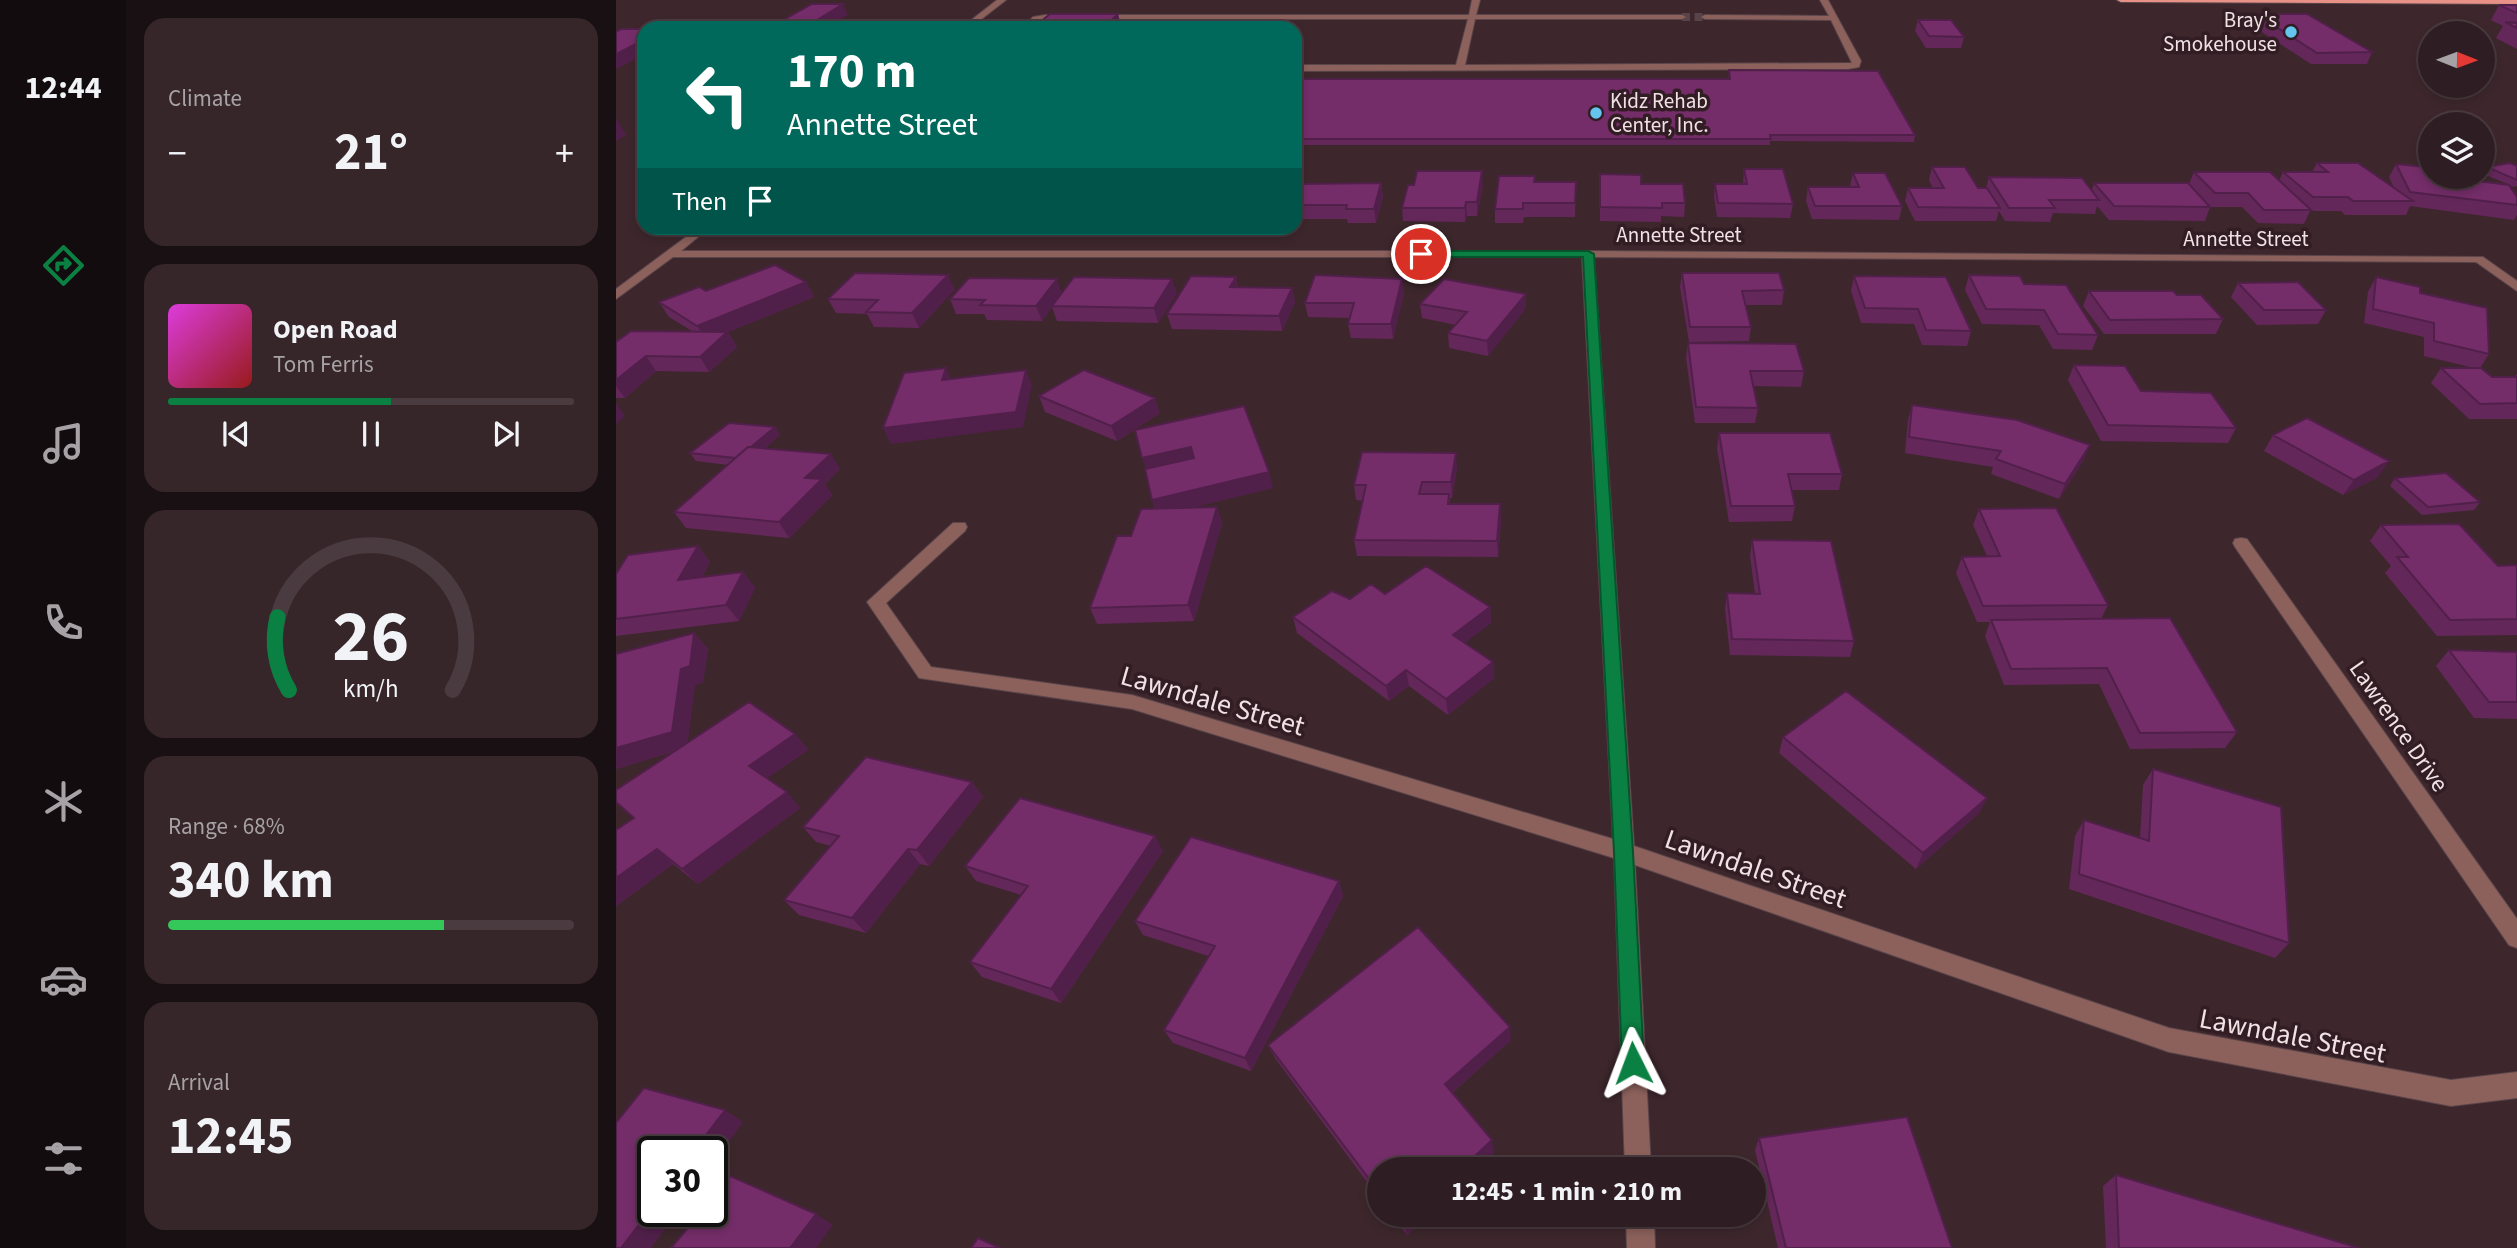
<!DOCTYPE html>
<html lang="en">
<head>
<meta charset="utf-8">
<style>
  :root { --surface:#2e1d22; --page:#36262a; --text:#f1f3f6; --muted:#a7a2a5; --line:#493b40; --accent:#0b8043 }
  body { margin:0; font-family:"Source Sans 3",sans-serif; background:var(--page); color:var(--text); height:100vh; display:flex; flex-direction:column; font-size:26px; white-space:nowrap }
  * { box-sizing:border-box; margin:0 }
  p { font-size:23px; color:var(--muted) }
  .icon { flex:none; width:38px; height:38px; fill:none; stroke:currentColor; stroke-width:2; stroke-linecap:round; stroke-linejoin:round }
  .map { position:relative; flex:1; overflow:hidden }
  .drawer { display:flex; flex-direction:column; gap:18px; padding:18px; background:#191013; width:490px }
  .drawer>* { flex:none }
  .guide { position:absolute; left:21px; top:21px; width:665px; height:214px; border-radius:21px; box-shadow:0 4px 10px #0003,0 0 0 2px var(--line); background:#00695c; color:#fff; overflow:hidden }
  .needle { width:46px; rotate:91deg }
  .tools { position:absolute; left:1802px; top:21px; display:grid; gap:14px }
  .tools a { display:grid; place-items:center; width:77px; height:77px; border-radius:50%; background:var(--surface); box-shadow:0 4px 10px #0003,0 0 0 2px var(--line); font-size:35px }
  .speed { position:absolute; left:21px; top:1136px; display:flex; gap:14px; font-size:35px; font-weight:700; text-align:center }
  .speed>* { display:grid; place-content:center; width:91px; height:91px; border-radius:50%; background:var(--surface); box-shadow:0 4px 10px #0003,0 0 0 2px var(--line); line-height:1 }
  .speed .limit { border:4px solid #111; border-radius:10px; background:#fff; color:#111 }
  .pin { position:absolute; display:grid; place-items:center; width:60px; height:60px; color:#fff; margin:-30px; border:4px solid #fff; border-radius:50%; box-shadow:0 2px 7px #0007 }
  .me { position:absolute; width:77px; margin:-38px; rotate:357deg; stroke-linejoin:round; filter:drop-shadow(0 0 5px #0008) }
  .turn { display:flex; align-items:center; gap:24px; height:147px; padding:0 35px; font-size:32px }
  .turn .icon { width:91px; height:91px; stroke-width:2.5 }
  .turn b { display:block; font-size:49px; line-height:60px }
  .then { display:flex; align-items:center; height:66px; padding:0 35px; background:#0003; gap:14px; font-size:26px }
  .big { font-size:52px; font-weight:700; line-height:1.1 }
  .drawer .card { flex:1; display:flex; flex-direction:column; justify-content:center; gap:10px; min-width:0; padding:0 24px; border-radius:21px; background:var(--page) }
  .drawer .dial { align-items:center; gap:0 }
  .dial svg { height:182px; overflow:visible; fill:none; stroke:var(--line); stroke-width:7; stroke-linecap:round; text-anchor:middle }
  .dial text { fill:var(--text); stroke:none }
  .song { display:flex; align-items:center; gap:21px }
  .cover { width:84px; height:84px; border-radius:10px; background:linear-gradient(135deg,hsl(300 70% 55%),hsl(0 70% 35%)) }
  .played { height:7px; border-radius:4px; background:linear-gradient(90deg,var(--accent) 55%,var(--line) 55%) }
  .keys { display:flex; justify-content:space-around; direction:ltr }
  .heat { display:flex; justify-content:space-between; align-items:center; font-size:38px; direction:ltr }
  .charge { height:10px; border-radius:5px; background:linear-gradient(90deg,#34c759 68%,var(--line) 0) }
  .trip { position:absolute; left:751px; top:1157px; width:399px; height:70px; border-radius:35px; background:var(--surface); box-shadow:0 4px 10px #0003,0 0 0 2px var(--line); font-weight:700; line-height:70px; text-align:center }
  main { display:flex; flex:1; min-height:0 }
  .menu { display:flex; flex-direction:column; width:126px; justify-content:space-around; align-items:center; background:#120c0e; color:var(--muted) }
  .menu .icon { width:49px; height:49px }
  .menu .on { color:var(--accent) }
  .menu b { font-size:32px; color:var(--text) }
  .map>svg:first-child { display:block }
  .lines { fill:none; stroke-linecap:round; stroke-linejoin:round }
  .minor-tunnel { stroke:#584349; stroke-width:8; stroke-dasharray:8 4.5; stroke-linecap:butt }
  .minor-casing { stroke:#5a454a; stroke-width:2 }
  .major-casing { stroke:#5a454a; stroke-width:2 }
  .minor { fill:#8c615c; fill-rule:evenodd }
  .major { fill:#e89187; fill-rule:evenodd }
  .wall { fill:#64275a }
  .shaded-wall { fill:#51204a }
  .building { fill:#742d69; stroke:#51204a; stroke-width:2 }
  .route { fill:#0b8043; stroke:#07532c; stroke-width:2 }
  .poi-dot { fill:#65c5ee; stroke:#321d24; stroke-width:2.5 }
  .labels { text-anchor:middle; stroke-width:7; stroke-linejoin:round; paint-order:stroke }
  .far-poi-label { font-size:21px; fill:#f0e1e5; stroke:#321d24; text-anchor:end }
  .far-street-label { font-size:21px; fill:#f0e1e5; stroke:#321d24 }
  .street-label { font-size:24px; fill:#f0e1e5; stroke:#321d24 }
  .near-street-label { font-size:28px; fill:#f0e1e5; stroke:#321d24 }
</style>
</head>
<body>
<main>
<nav class="menu">
<b>12:44</b>
<svg class="icon on" aria-label="directions" viewBox="0 0 24 24"><path d="M12 3l9 9-9 9-9-9zM9 14v-3h6M13 9l2 2-2 2"/></svg>
<svg class="icon" aria-label="music" viewBox="0 0 24 24"><path d="M9 18V5l10-2v13"/><circle cx="6" cy="18" r="3"/><circle cx="16" cy="16" r="3"/></svg>
<svg class="icon" aria-label="phone" viewBox="0 0 24 24"><path d="M5 4h4l2 5-3 2q2 4 5 5l2-3 5 2v4C11 20 4 13 5 4z"/></svg>
<svg class="icon" aria-label="climate" viewBox="0 0 24 24"><path d="M12 3v18M4 7l16 10M4 17L20 7"/></svg>
<svg class="icon" aria-label="car" viewBox="0 0 24 24"><path d="M5 17H2v-5l4-1 3-4h7l3 4 3 1v5h-3M9 17h6M6 11h13"/><circle cx="7" cy="17" r="2"/><circle cx="17" cy="17" r="2"/></svg>
<svg class="icon" aria-label="filters" viewBox="0 0 24 24"><path d="M4 7h16M4 17h16"/><circle cx="9" cy="7" r="2"/><circle cx="15" cy="17" r="2"/></svg>
</nav>
<section class="drawer">
<div class="card"><p>Climate</p>
<div class="heat"><a>−</a><b class="big">21°</b><a>+</a></div>
</div>
<div class="card">
<div class="song"><i class="cover"></i><div><b>Open Road</b><p>Tom Ferris</p></div></div>
<div class="played"></div>
<div class="keys"><svg class="icon" aria-label="previous" viewBox="0 0 24 24"><path d="M18 5L8 12l10 7zM5 5v14"/></svg><svg class="icon" aria-label="pause" viewBox="0 0 24 24"><path d="M8 5v14M16 5v14"/></svg><svg class="icon" aria-label="next" viewBox="0 0 24 24"><path d="M6 5l10 7-10 7zM19 5v14"/></svg></div>
</div>
<div class="card dial"><svg viewBox="0 0 100 80">
<path d="M14 69A42 42 0 1 1 86 69"/>
<path d="M14 69A42 42 0 0 1 9 37" stroke="#0b8043"/>
<text x="50" y="56" font-size="32" font-weight="700">26</text>
<text x="50" y="72" font-size="11">km/h</text>
</svg></div>
<div class="card"><p>Range · 68%</p><b class="big">340 km</b><div class="charge"></div></div>
<div class="card"><p>Arrival</p><b class="big">12:45</b></div>
</section>
<div class="map">
<svg width="1901" height="1248" viewBox="0 0 1901 1248">
  <rect width="100%" height="100%" fill="#3d272d"/>
  <g class="lines">
    <path class="minor-tunnel" d="M1066,17H1089"/>
    <g class="minor-casing">
      <path id="minor" d="M381,0H390L354,28H345Z
        M856,0H864L860,15H1066L1070,17L1066,19H859L849,65L1236,63L1215,20L1089,19L1085,17L1089,15L1213,16L1204,0H1212L1245,61L1243,67L1232,69L679,71V65H840L852,19H429L415,28H406L417,17L429,15H853Z
        M82,228H93L65,251H972L1867,257L1901,281V291L1860,262L978,257L1018,846L1553,1028L1835,1080L1901,1072V1098L1835,1106L1553,1052L1019,865L1035,1169H1009L998,858L516,709L303,678L251,602L337,523H349L351,527L349,531L270,603L315,667L516,695L997,839L966,257H57L0,299V289Z
        M1625,538L1631,539L1901,919V948L1893,945L1619,547L1617,543L1619,539Z
        M1010,1214H1038L1039,1248H1011Z"/>
    </g>
    <g class="major-casing">
      <path id="major" d="M1501,0H1901V4L1505,2Z"/>
    </g>
    <use href="#minor" class="minor"/>
    <use href="#major" class="major"/>
  </g>
  <path class="wall" d="M1883,5H1901V49L1880,38L1887,26L1875,20Z
    M1640,14L1756,52L1751,64H1695L1635,25Z
    M1302,20L1348,37L1345,48H1310L1299,31Z
    M1113,70L1299,135L1298,142L1154,141V145H679V79H1113Z
    M1701,163L1778,188L1773,177L1780,164L1818,180L1845,181L1846,179L1892,184L1867,174V173L1871,167L1901,166V186L1897,187L1893,185L1901,197V215L1898,220L1794,206L1790,215H1729L1725,211H1694L1688,224L1642,223L1626,207H1594L1589,221L1493,220L1481,206L1479,214L1437,213L1434,222L1389,221L1383,211L1380,221H1299L1289,201L1292,188H1317L1313,180L1316,167L1362,188H1370L1373,177L1476,190L1478,183L1573,184L1578,172L1663,181L1667,172H1696Z
    M1128,169L1177,204L1174,218L1101,217L1098,197L1099,184H1127Z
    M1237,173L1286,206L1283,220L1196,219L1190,201L1192,187H1235L1234,186Z
    M984,174L1025,184L1069,203L1068,217L1045,216V222L984,221Z
    M919,182H960L959,217H908L907,223H879V209Z
    M765,183L767,197L760,223H732L731,219H679V196Z
    M867,185L861,216H851L849,222L787,221L786,208Z
    M1066,273L1168,290L1166,305H1130L1135,327L1133,341L1073,342L1064,287Z
    M1353,275L1408,284L1482,335L1476,350L1437,349L1423,325L1366,324L1349,290Z
    M1238,276L1355,331L1351,346L1306,345L1298,324L1245,323L1235,291Z
    M620,277L622,287L676,288L679,302L666,331L556,329L551,314Z
    M1760,277L1804,293L1873,354L1864,368L1876,377H1898L1901,374V419H1853L1815,383L1825,368H1858L1808,356V337L1748,323L1752,292Z
    M190,282L198,297L112,332L121,347L93,372L40,371L9,398H0V342L76,331L53,317L43,302L90,291Z
    M1622,283L1710,310L1702,324L1641,325L1615,297Z
    M339,289L303,328L258,327L251,314L220,313L212,299Z
    M1473,291L1561,295L1607,319L1600,334H1488L1467,306Z
    M446,293H561L542,323L441,321L436,307L426,321L371,320L368,314H340L334,299Z
    M788,293L777,339L735,338L732,324L734,318L692,317L689,303Z
    M804,304L910,308L872,356L833,348L832,333L840,325L806,318Z
    M1072,343L1188,371L1185,387L1137,386L1142,408L1139,423H1079L1070,358Z
    M1458,365L1525,391L1620,428L1612,443L1485,441L1452,380Z
    M423,396L544,413L501,441L429,412Z
    M1296,405L1474,445L1467,461L1443,499L1375,474L1377,467L1289,453L1292,420Z
    M159,427L164,435L149,448L224,469L209,484L216,495L173,538L70,528L58,512L112,465L80,461L74,453Z
    M1103,433L1226,474L1223,490H1175L1179,506L1176,521L1113,522L1101,448Z
    M1657,435L1762,477L1727,495L1648,451Z
    M841,468L836,498H834V504L885,520L882,557L741,556L738,540L747,501L740,500L738,485Z
    M1779,478L1864,502L1858,510L1806,515L1774,486Z
    M657,488L577,507H601L606,523L578,621L481,624L474,608L515,536L539,509L536,500Z
    M1363,509L1492,605L1485,619L1621,732L1609,748L1514,749L1483,684L1388,685L1369,636L1374,622H1361L1340,573L1346,557L1371,556L1357,525Z
    M1765,525L1882,566L1901,565V635L1821,636L1769,573L1775,566L1754,541Z
    M1136,540L1238,641L1234,657L1114,655L1109,609L1111,593L1139,594L1134,556Z
    M82,546L94,562L86,577L127,572L139,588L123,621L0,636V574Z
    M769,594L874,607L875,623L848,643L877,662L878,678L832,715L793,686L773,701L681,633L677,617L734,599Z
    M78,633L92,649L87,682L79,685L71,743L179,734L192,750L151,778L184,808L82,884L57,864L0,906L17,818L0,803V790L59,751L0,769Z
    M1833,650L1901,652V719L1858,718L1820,666Z
    M1167,737L1371,798L1363,813L1300,869L1163,753Z
    M1537,769L1673,943L1659,958L1453,889L1459,836L1468,820L1524,838L1527,785Z
    M356,782L367,797L313,866L304,864L250,933L183,915L168,900L215,846L200,842L187,827Z
    M547,851L445,1003L366,977L354,962L405,895L360,881L349,866Z
    M723,881L727,896L635,1071L557,1043L548,1030L592,956L527,935L519,921Z
    M895,1040L836,1093L878,1152L860,1169H763V1198L659,1058L652,1045Z
    M1143,1138L1336,1248H1162L1139,1150Z
    M1500,1175L1743,1248H1490L1487,1186Z
    M775,1214H812L791,1235Z"/>
  <path class="shaded-wall" d="M227,4L232,15L210,28H188Z
    M502,14L505,25L501,28H487Z
    M228,24L230,28H221Z
    M28,40V55L0,69V54Z
    M0,118L10,135L0,141Z
    M866,171L867,185L861,216V202Z
    M765,183L767,197L760,223L758,209Z
    M850,202L851,216L849,222V208Z
    M332,275L339,289L303,328L296,313Z
    M620,277L623,291L614,287Z
    M441,279L446,294L426,321L420,306Z
    M556,279L561,293L542,323L538,308Z
    M786,279L788,293L777,339L775,324Z
    M190,282L198,297L112,332L121,347L93,372L84,357L91,340L81,326Z
    M676,288L679,302L666,331L663,316Z
    M910,294V308L872,356L871,341Z
    M30,356L40,371L9,398L0,386V380Z
    M330,368L337,383L326,380Z
    M410,370L416,385L407,427L275,444L267,428Z
    M539,398L544,413L501,441L495,426Z
    M0,403L9,416L0,424Z
    M159,427L164,435L126,467L121,459Z
    M1474,445L1467,461L1443,499L1449,484Z
    M575,447L580,463L532,474L526,458Z
    M840,453L841,468L836,498L835,482Z
    M215,454L224,469L209,484L216,495L173,538L163,522L189,478Z
    M1773,461L1762,477L1727,495L1738,480Z
    M653,472L657,488L542,516L536,500Z
    M884,504L885,520L882,557L881,541Z
    M601,507L606,523L578,621L572,605Z
    M82,546L94,562L75,596L62,580Z
    M127,572L139,588L123,621L110,605Z
    M874,607L875,623L838,651L837,635Z
    M78,633L92,649L87,682L79,685L71,747L0,769V748L65,669Z
    M877,662L878,678L832,715L830,699Z
    M790,670L793,686L773,701L770,686Z
    M179,734L192,750L147,781L133,766Z
    M356,782L367,797L313,866L301,850Z
    M171,792L184,808L82,884L66,869Z
    M1371,798L1363,813L1300,869L1307,853Z
    M539,836L547,851L445,1003L435,989Z
    M41,849L57,864L0,906V878Z
    M292,849L304,864L250,933L236,918Z
    M723,881L727,896L635,1071L629,1058Z
    M894,1027L895,1040L831,1097L829,1084Z
    M109,1110L127,1122L96,1165V1152H77Z
    M876,1140L878,1152L860,1169H845Z
    M37,1206V1211H62L35,1248H5Z
    M200,1214L217,1225L200,1248H174Z
    M797,1214H812L791,1235L787,1224Z"/>
  <path class="building" d="M196,4H227L188,28L155,27Z
    M1883,5H1901V13Z
    M434,14H502L487,28L418,27Z
    M1640,14H1691L1756,52L1701,53Z
    M1302,20H1335L1348,37L1313,36Z
    M1889,22L1901,23V28Z
    M202,23L228,24L221,28H194Z
    M5,29H28V40L0,54V32Z
    M1113,70L1262,71L1299,135H1154L1155,139H679V79H1114Z
    M1701,163H1742L1797,201H1737L1732,197H1697L1667,172H1712Z
    M1894,163L1901,166V180L1871,167Z
    M1780,164L1811,167L1815,173V177H1817L1818,180L1848,182L1846,179L1893,185L1901,197V205L1794,192Z
    M1316,167H1349L1362,188H1371L1384,208L1302,207L1292,188H1328Z
    M1128,169H1167L1177,204L1102,203L1099,184H1131Z
    M801,171H866L861,202H850L849,208H786L792,185H798Z
    M1578,172H1654L1695,210H1648L1632,193H1599Z
    M1237,173H1269L1286,206H1199L1192,187H1243Z
    M984,174L1025,175V184H1067L1069,203H1046V208L984,207Z
    M883,176H919L918,182H960L959,203H907V209H879Z
    M1373,177L1466,178L1483,200H1433L1439,208H1393Z
    M765,183L758,209H730L731,205H679V196L684,184Z
    M1478,183H1572L1594,207L1498,206Z
    M159,265L190,282L81,326L43,302L83,287L90,291Z
    M239,273L332,275L296,313L250,312L262,300L212,299Z
    M1066,273H1163L1168,290L1126,291L1135,327H1074Z
    M699,275L786,279L775,324H732L738,303H689Z
    M1353,275L1404,276L1408,284L1450,285L1482,335L1442,334L1428,310L1370,309Z
    M575,276L620,277L614,287L676,288L663,316L551,314Z
    M1238,276L1330,277L1355,331L1310,330L1302,309L1249,308Z
    M458,277L556,279L538,308L436,306Z
    M1760,277L1804,287V293L1871,308L1873,354L1818,341V323L1757,309Z
    M353,278L441,279L420,306L364,305L369,300L334,299Z
    M828,279L910,294L871,341L832,333L851,312L804,304Z
    M1682,282L1710,310H1648L1622,283Z
    M1473,291H1557L1561,295H1585L1607,319L1494,320Z
    M15,331L111,332L84,357L30,356L0,380V342Z
    M1072,343L1180,344L1188,371H1134L1142,408L1080,407Z
    M1458,365L1509,366L1525,391L1595,393L1620,428L1492,425Z
    M330,368L326,380L410,370L400,412L267,428L288,373Z
    M1825,368H1865L1876,377H1901V403L1864,404Z
    M468,370L539,398L495,426L423,396Z
    M1296,405L1401,420L1474,445L1449,484L1380,459L1385,451L1293,437Z
    M628,406L653,472L536,500L529,469L578,458L575,447L526,458L519,430Z
    M1691,418L1773,461L1738,480L1657,435Z
    M113,423L159,427L135,447H132L119,458L74,453Z
    M1103,433H1214L1226,474H1172L1179,506H1115Z
    M132,447L215,454L189,478L206,479L163,522L58,512Z
    M746,452L840,453L835,482H806L803,494H833L832,504H884L881,541L738,540L750,485H738Z
    M1830,473L1864,502L1812,507L1779,478Z
    M601,507L572,605L474,608L501,536H515L525,509Z
    M1440,508L1492,605L1367,606L1346,557L1384,556L1363,509Z
    M1843,524L1882,566L1901,565V619L1834,620L1781,557H1792L1765,525Z
    M1136,540L1215,541L1238,641L1116,639L1111,593L1144,594Z
    M82,546L62,580L127,572L110,605L0,619V574L12,555Z
    M810,566L874,607L837,635L877,662L830,699L790,670L770,686L677,617L716,591L734,599L755,584L769,594Z
    M1554,618L1621,732L1524,733L1491,668L1395,669L1375,620Z
    M78,633L74,666L65,669L56,732L0,748V654Z
    M1833,650L1901,652V702H1873Z
    M1230,691L1371,798L1307,853L1167,737Z
    M133,702L179,734L133,766L171,792L66,869L41,849L0,878V830L18,818L0,802V790Z
    M250,757L356,782L301,850L292,849L236,918L168,900L223,836L187,827Z
    M1537,769L1665,807L1673,943L1463,874L1468,820L1533,841Z
    M404,798L539,836L435,989L354,962L412,886L349,866Z
    M575,837L723,881L629,1058L548,1030L599,946L519,921Z
    M802,927L894,1027L829,1084L876,1140L845,1169H763V1192L652,1045Z
    M28,1088L109,1110L77,1152H37V1206L5,1248H0V1123Z
    M1291,1117L1336,1248H1170L1143,1138Z
    M1500,1175L1743,1248H1503Z
    M114,1176L200,1214L174,1248H55L86,1211H96V1198Z
    M779,1214H797L787,1224Z
    M362,1238L384,1248H355Z"/>
  <path class="route" d="M972,251L978,254L1017,852L1028,1063L1025,1071L1017,1075L1009,1071L1006,1063L998,852L967,257H805L800,254L805,251Z"/>
  <g class="poi-dot">
    <circle cx="1675" cy="32" r="7"/>
    <circle cx="980" cy="113" r="7"/>
  </g>
  <g class="labels">
    <g class="far-poi-label">
      <text x="1661" y="27">Bray's<tspan x="1661" dy="24">Smokehouse</tspan></text>
      <text x="994" y="108" text-anchor="start">Kidz Rehab<tspan x="994" dy="24">Center, Inc.</tspan></text>
    </g>
    <g class="far-street-label">
      <text x="1063" y="242">Annette Street</text>
      <text x="1630" y="246">Annette Street</text>
    </g>
    <g class="street-label">
      <text transform="translate(1783 726) rotate(55)" y="8">Lawrence Drive</text>
    </g>
    <g class="near-street-label">
      <text transform="translate(597 700) rotate(16)" y="10">Lawndale Street</text>
      <text transform="translate(1140 868) rotate(19)" y="10">Lawndale Street</text>
      <text transform="translate(1677 1035) rotate(11)" y="10">Lawndale Street</text>
    </g>
  </g>
</svg>
<div class="tools">
<a><svg class="needle" viewBox="-14 -14 28 28"><path d="M0-13l5 13h-10z" fill="#e53935"/><path d="M0 13l5-13h-10z" fill="#a7a2a5"/></svg></a>
<a><svg class="icon" aria-label="layers" viewBox="0 0 24 24"><path d="M12 4l9 5-9 5-9-5zM3 14l9 5 9-5"/></svg></a>
</div>
<div class="speed"><div class="limit">30</div></div>
<div class="pin" style="left:805px;top:254px;background:#d93025"><svg class="icon" aria-label="arrive" viewBox="0 0 24 24"><path d="M6 21V4h12l-3 4 3 4H6"/></svg></div>
<svg class="me" style="left:1017px;top:1063px" viewBox="-20 -20 40 40"><path d="M0-17L14 15 0 8-14 15z" fill="#0b8043" stroke="#fff" stroke-width="4"/></svg>
<div class="trip">12:45 · 1 min · 210 m</div>
<div class="guide">
<div class="turn"><svg class="icon" aria-label="left" viewBox="0 0 24 24"><path d="M17 20v-9H6M10 6l-5 5 5 5"/></svg><div><b>170 m</b>Annette Street</div></div>
<div class="then">Then<svg class="icon" aria-label="arrive" viewBox="0 0 24 24"><path d="M6 21V4h12l-3 4 3 4H6"/></svg></div>
</div>
</div>
</main>
</body>
</html>
